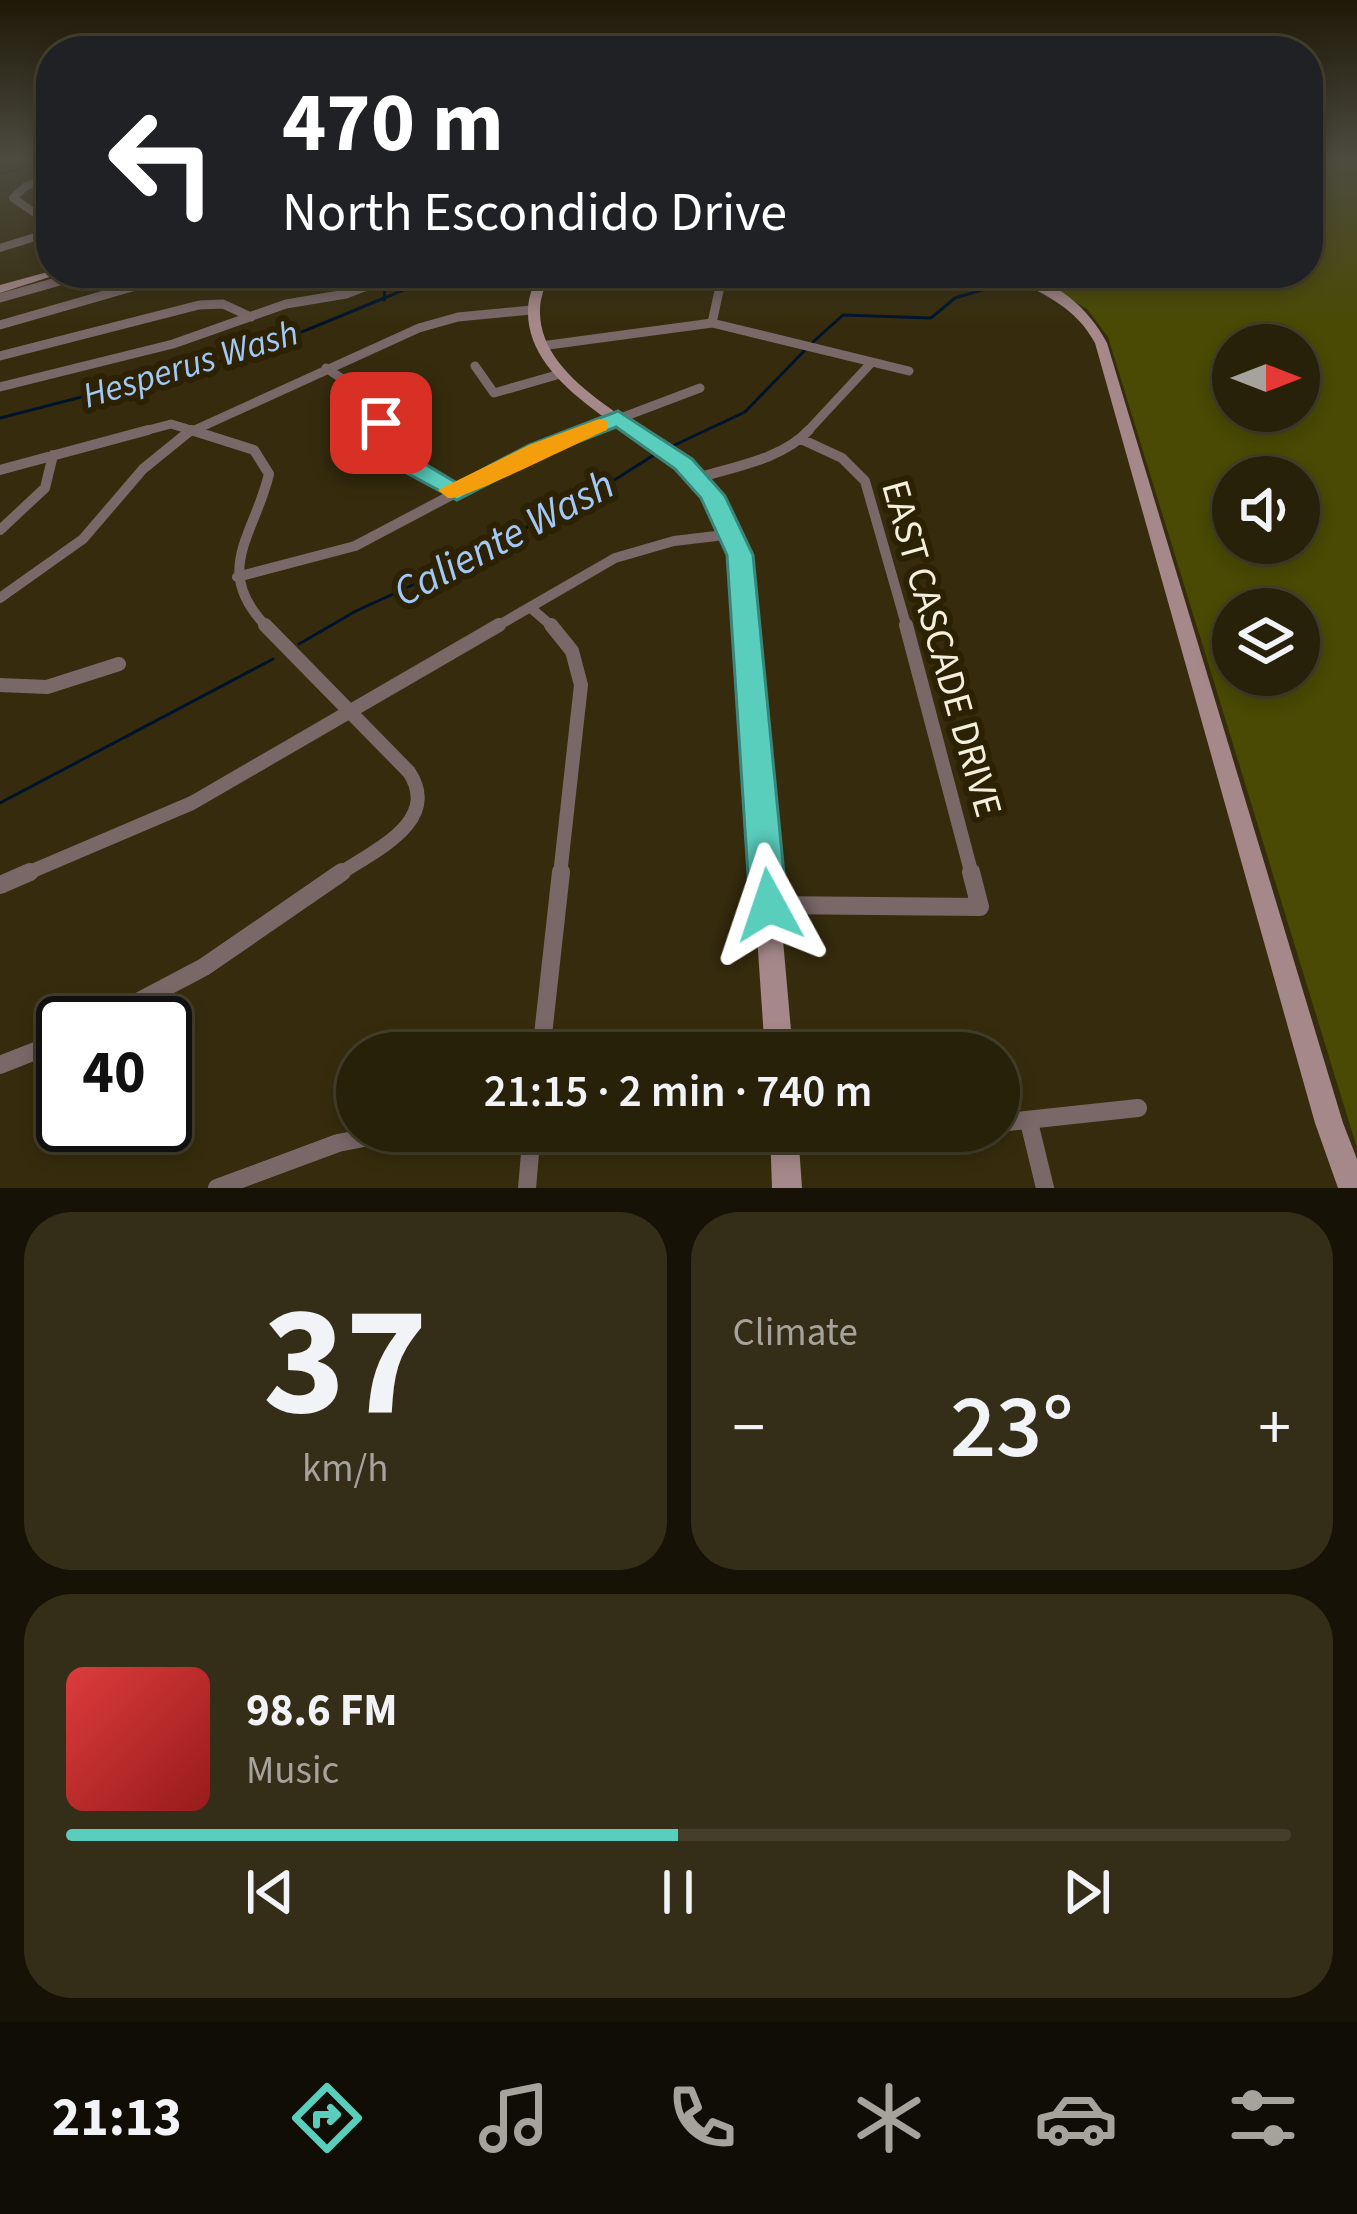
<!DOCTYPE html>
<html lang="en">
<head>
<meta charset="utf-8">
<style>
  :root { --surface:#28210a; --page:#342e18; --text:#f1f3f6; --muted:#a5a39c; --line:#443e2b; --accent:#5acebd }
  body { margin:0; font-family:"Source Sans 3",sans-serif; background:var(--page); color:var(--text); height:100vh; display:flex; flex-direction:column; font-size:45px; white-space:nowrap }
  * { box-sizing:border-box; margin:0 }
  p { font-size:39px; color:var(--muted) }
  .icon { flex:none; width:66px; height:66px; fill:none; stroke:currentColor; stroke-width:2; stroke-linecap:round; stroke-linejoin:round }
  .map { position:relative; height:1188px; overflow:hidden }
  .side { display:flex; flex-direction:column; gap:24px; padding:24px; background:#161206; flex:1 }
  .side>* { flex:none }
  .guide { position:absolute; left:36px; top:36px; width:1287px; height:252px; border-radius:48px; box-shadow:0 6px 18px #0003,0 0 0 3px var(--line); background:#202124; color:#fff; overflow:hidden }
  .needle { width:78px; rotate:90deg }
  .buttons { position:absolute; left:1212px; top:324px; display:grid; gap:24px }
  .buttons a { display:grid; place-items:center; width:108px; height:108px; border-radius:50%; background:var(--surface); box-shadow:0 6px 18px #0003,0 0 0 3px var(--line); font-size:60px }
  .speed { position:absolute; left:36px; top:996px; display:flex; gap:24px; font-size:60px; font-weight:700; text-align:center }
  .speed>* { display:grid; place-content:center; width:156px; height:156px; border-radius:50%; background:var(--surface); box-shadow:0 6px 18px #0003,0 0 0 3px var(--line); line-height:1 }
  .speed .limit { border:6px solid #111; border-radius:18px; background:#fff; color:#111 }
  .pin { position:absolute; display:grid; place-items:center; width:102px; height:102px; color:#fff; margin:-51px; border-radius:24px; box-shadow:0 6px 18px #0006 }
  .me { position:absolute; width:132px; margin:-66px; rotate:355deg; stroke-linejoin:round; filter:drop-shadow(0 0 9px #0008) }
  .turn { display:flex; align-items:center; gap:42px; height:252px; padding:0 48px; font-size:54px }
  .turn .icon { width:156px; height:156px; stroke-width:2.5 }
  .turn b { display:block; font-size:84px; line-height:102px }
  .big { font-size:90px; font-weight:600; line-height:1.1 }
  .side .tile { flex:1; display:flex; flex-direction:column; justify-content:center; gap:18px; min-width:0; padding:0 42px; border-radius:48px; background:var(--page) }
  .side .dial { align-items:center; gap:0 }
  .dial b { font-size:156px; line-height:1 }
  .song { display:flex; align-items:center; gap:36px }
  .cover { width:144px; height:144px; border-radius:18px; background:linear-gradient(135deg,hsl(0 70% 55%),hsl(0 70% 35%)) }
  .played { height:12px; border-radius:6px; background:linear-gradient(90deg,var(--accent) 50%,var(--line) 50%) }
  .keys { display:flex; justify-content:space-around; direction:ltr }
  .heat { display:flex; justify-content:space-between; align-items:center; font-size:66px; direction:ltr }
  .side .tiles { flex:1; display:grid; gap:24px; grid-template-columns:1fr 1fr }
  .tile:last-child { grid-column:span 2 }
  .trip { position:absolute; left:336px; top:1032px; width:684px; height:120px; border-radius:60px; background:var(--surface); box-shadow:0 6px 18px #0003,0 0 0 3px var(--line); font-weight:600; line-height:120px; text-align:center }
  .tabs { display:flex; height:192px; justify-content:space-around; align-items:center; background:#100d04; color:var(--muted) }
  .tabs .icon { width:84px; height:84px }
  .tabs .current { color:var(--accent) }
  .tabs b { font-size:54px; color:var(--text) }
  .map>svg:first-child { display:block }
  .built { fill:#3f3209 }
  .green { fill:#4a4a04; fill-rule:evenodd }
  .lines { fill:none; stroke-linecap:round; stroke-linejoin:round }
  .stream { stroke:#00132d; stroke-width:3 }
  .street-far4 { stroke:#7a6869; stroke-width:8 }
  .street-far3 { stroke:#7a6869; stroke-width:9 }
  .street-far2 { stroke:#7a6869; stroke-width:10 }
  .street-far1 { stroke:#7a6869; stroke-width:14 }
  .street { stroke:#7a6869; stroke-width:18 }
  .secondary { fill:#a5898a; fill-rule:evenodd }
  .route { fill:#5acebd; stroke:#3a867b; stroke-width:3 }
  .slow { fill:#f59e0b }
  .labels { text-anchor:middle; stroke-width:12; stroke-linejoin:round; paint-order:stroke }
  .far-water-label { font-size:36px; font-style:italic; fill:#a2c8f7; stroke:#2c2203 }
  .street-label { font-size:39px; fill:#f5efdd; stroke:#2c2203 }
  .water-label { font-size:42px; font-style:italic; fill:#a2c8f7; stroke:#2c2203 }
</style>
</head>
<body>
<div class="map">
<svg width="1357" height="1188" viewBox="0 0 1357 1188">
  <rect width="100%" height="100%" fill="#362c0d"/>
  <path class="built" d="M1021,273H1272L1281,282L1038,280Z"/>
  <path class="green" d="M1308,158H1357V1148L1108,337L1087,309L1038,280L1279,282L1272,273H1308ZM1233,345H1299V411H1233ZM1233,477H1299V543H1233ZM1233,609H1299V675H1233Z"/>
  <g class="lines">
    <path class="stream" d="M0,174L51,159
      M1038,276L1045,273
      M384,300L386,273
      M813,342L843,315L931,318L955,298L1013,281
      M0,418L248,354L445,273
      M666,449L745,412L806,349
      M299,644L356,611L513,539L534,521L578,503L657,453
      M0,803L273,659"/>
    <path class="street-far4" d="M51,177L26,186L13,198L51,224
      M0,248L51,232
      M63,280L88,273
      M156,280L181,273
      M382,280L400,273
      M721,280L723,273"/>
    <path class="street-far3" d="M0,298L74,277
      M712,323L722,277
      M0,325L167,277
      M541,346L712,323L909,371
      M0,356L199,305L223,304L251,317
      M475,366L494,393L560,374
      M326,368L362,392L389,433
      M0,387L173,344L286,304L346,294L390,277
      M137,433L171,424L201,433
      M188,433L419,328L458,317L531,310
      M581,433L700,388
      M806,433L872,362"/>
    <path class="street-far2" d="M191,430L254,450L269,474C254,537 211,571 268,628
      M387,430L411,466L457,493
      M801,439L842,458L865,481L907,628
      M0,470L148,430
      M697,478C733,467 783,459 809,430
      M0,530L45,488L53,455
      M237,577L355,546L537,450L589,430
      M0,598L83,539L143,469L191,430
      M532,609L554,628
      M494,628L615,558L674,541L733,534"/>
    <path class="street-far1" d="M265,625L409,772C442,822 373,851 338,875
      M551,625L572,651L581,685L560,875
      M906,625L972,875
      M0,685L47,687L119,664
      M23,875L192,803L499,625"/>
    <path class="street" d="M0,885L30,872
      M769,905L980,907L971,872
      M98,1023L204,967L342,872
      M541,1053L561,872
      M0,1065L63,1040
      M1029,1122L1045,1188
      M999,1123L1138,1108
      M217,1188L338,1143L399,1131
      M527,1188L532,1131"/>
    <path class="secondary" d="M51,271L62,273L0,293V285Z
      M537,273H549C546,284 540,298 540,309C537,386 656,428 703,475C725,497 735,528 749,555L793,1053H765L731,555C720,530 711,501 691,481C643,433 525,389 528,309C528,298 534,284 537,273Z
      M1005,273C1049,273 1088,306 1107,343L1343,1123L1357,1159V1188H1338L1315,1123L1095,343C1074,304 1040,294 1005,273Z
      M770,1131H798L802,1188H772Z"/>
  </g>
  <linearGradient id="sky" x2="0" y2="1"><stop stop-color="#1e1807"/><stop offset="0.49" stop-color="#4c4b40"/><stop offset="1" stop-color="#4c4b40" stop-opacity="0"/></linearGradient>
  <rect width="1357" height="324" fill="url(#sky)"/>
  <path class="route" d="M618,411L692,459L725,496L753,555L787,905L782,917L769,921L756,917L750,905L727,555L701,498L675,469L616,427L545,455L457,500L403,471L370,423L374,418H389L420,461L457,483L529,445Z"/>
  <path class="slow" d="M599,419L607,421V430C580,441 463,501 448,498L438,490L529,445Z"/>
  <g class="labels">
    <g class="far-water-label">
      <text transform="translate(190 363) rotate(-17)" y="13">Hesperus Wash</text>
    </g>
    <g class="street-label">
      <text transform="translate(943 648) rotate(74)" y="14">EAST CASCADE DRIVE</text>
    </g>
    <g class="water-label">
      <text transform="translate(503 537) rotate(-28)" y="15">Caliente Wash</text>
    </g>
  </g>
</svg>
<div class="buttons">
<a><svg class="needle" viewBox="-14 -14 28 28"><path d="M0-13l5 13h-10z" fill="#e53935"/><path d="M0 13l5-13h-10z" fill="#a5a39c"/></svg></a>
<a><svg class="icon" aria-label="sound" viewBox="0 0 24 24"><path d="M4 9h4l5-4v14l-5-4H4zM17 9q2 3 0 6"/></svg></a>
<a><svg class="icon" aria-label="layers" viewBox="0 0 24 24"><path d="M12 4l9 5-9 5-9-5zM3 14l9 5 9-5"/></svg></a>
</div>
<div class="speed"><div class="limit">40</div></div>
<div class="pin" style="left:381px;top:423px;background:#d93025"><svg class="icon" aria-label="arrive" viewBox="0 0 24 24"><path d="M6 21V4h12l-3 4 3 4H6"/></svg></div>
<svg class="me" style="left:769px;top:905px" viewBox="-20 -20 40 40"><path d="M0-17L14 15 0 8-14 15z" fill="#5acebd" stroke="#fff" stroke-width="4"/></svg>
<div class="trip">21:15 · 2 min · 740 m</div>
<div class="guide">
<div class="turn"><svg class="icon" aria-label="left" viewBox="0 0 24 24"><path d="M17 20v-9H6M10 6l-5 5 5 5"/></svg><div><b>470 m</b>North Escondido Drive</div></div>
</div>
</div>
<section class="side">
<div class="tiles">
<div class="tile dial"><b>37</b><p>km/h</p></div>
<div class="tile"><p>Climate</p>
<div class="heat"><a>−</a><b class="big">23°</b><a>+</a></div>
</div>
<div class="tile">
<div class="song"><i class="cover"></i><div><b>98.6 FM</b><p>Music</p></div></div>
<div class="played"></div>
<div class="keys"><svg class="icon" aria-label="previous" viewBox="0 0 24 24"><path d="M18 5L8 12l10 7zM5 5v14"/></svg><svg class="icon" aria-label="pause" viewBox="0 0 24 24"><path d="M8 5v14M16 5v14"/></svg><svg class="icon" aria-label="next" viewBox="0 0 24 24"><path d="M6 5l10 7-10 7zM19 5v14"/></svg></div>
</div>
</div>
</section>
<nav class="tabs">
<b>21:13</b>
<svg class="icon current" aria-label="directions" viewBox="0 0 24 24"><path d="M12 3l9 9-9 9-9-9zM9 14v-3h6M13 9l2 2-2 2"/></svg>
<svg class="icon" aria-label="music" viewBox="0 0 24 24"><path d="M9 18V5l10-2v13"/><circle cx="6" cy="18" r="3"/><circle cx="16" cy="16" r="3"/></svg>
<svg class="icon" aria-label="phone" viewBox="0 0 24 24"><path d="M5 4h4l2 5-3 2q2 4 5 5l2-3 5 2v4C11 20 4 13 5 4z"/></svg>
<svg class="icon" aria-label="climate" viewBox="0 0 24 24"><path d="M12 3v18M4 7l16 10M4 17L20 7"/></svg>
<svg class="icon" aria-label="car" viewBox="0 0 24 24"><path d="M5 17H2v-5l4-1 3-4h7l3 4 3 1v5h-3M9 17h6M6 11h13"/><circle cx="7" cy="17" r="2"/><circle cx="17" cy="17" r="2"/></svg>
<svg class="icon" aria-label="filters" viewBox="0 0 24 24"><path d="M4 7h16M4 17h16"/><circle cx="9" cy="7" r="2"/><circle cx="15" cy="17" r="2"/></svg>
</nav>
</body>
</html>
